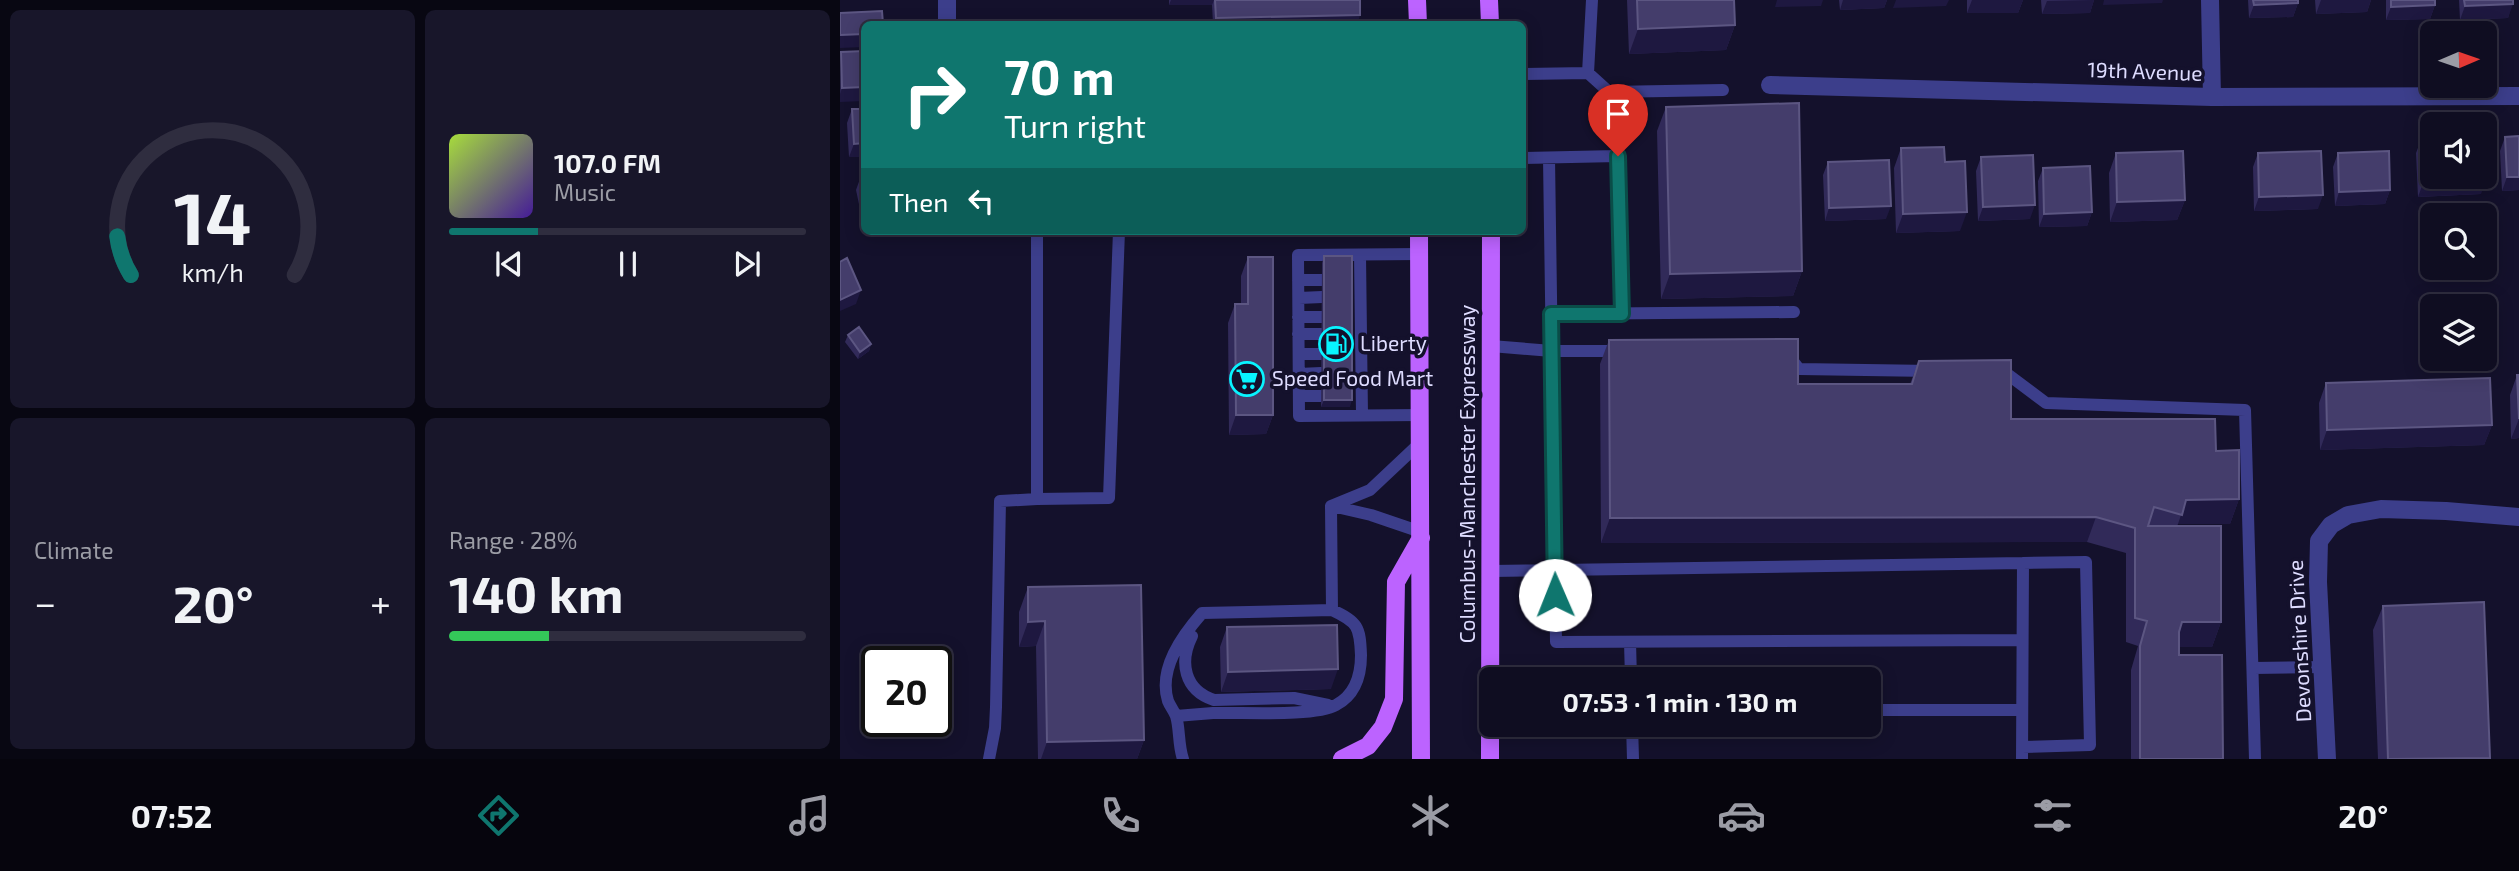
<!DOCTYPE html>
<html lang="en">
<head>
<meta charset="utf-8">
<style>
  :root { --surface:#0f0d21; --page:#18162a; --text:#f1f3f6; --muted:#9b9ca5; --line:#2f2d3f; --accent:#0f766e }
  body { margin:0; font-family:"Exo 2",sans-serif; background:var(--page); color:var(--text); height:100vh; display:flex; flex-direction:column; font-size:26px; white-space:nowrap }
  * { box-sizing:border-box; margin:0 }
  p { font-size:23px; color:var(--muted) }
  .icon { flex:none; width:38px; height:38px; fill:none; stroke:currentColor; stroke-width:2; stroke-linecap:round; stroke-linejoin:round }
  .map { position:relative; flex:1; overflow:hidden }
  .drawer { display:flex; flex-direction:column; gap:10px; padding:10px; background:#080712; width:840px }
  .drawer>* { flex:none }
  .top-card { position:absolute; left:21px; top:21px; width:665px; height:214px; border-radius:10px; box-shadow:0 4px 18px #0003,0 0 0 2px var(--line); background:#0f766e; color:#fff; overflow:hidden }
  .needle { width:46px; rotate:88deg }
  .fabs { position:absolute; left:1580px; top:21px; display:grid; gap:14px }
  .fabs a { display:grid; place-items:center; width:77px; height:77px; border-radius:10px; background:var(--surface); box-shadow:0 4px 18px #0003,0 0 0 2px var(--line); font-size:35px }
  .speed { position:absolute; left:21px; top:646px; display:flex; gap:14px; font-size:35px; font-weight:700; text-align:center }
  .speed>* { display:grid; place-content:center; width:91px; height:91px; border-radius:50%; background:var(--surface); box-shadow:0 4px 18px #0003,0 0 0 2px var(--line); line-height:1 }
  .speed .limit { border:4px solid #111; border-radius:10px; background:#fff; color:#111 }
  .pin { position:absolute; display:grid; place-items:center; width:60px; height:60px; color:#fff; margin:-72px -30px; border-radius:50% 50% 50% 0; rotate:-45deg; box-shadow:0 0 7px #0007 }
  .pin .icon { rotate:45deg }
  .me { position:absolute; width:77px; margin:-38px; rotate:359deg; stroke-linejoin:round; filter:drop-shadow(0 0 5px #0008) }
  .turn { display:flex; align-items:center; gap:24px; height:147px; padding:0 28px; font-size:32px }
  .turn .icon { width:91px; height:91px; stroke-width:2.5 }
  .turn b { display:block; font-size:49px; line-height:60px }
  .then { display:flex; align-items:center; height:66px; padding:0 28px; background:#0003; gap:14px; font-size:26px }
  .big { font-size:52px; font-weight:700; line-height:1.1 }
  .drawer .tile { flex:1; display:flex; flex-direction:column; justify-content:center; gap:10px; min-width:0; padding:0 24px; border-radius:10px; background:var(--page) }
  .drawer .dial { align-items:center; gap:0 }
  .dial svg { height:182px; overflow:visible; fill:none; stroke:var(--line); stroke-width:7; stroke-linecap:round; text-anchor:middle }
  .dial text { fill:var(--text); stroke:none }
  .song { display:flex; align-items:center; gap:21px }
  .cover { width:84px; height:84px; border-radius:10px; background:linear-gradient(135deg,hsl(80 70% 55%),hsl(260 70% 35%)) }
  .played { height:7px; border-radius:4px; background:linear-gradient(90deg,var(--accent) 25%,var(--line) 25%) }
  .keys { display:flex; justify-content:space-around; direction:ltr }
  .heat { display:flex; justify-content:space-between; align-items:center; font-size:38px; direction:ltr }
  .charge { height:10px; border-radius:5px; background:linear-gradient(90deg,#34c759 28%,var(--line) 0) }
  .drawer .tiles { flex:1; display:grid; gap:10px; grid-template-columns:repeat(2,1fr) }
  .trip { position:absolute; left:639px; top:667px; width:402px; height:70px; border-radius:10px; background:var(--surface); box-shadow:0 4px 18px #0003,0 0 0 2px var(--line); font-weight:700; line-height:70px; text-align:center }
  .tab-bar { display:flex; height:112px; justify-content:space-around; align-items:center; background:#06050d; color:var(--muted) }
  .tab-bar .icon { width:49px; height:49px }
  .tab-bar .current { color:var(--accent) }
  .tab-bar b { font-size:32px; color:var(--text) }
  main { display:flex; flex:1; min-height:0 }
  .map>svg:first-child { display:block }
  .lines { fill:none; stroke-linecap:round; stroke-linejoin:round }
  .lane { stroke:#3c3e8b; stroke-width:12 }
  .street { stroke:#3c3e8b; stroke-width:18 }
  .primary { stroke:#bc63ff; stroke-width:18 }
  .wall { fill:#312a59 }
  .shaded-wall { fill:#1e1840 }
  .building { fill:#443d6b; stroke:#5c5682; stroke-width:2 }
  .route-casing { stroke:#0a4d48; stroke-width:18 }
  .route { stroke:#0f766e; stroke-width:12 }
  .labels { text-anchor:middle; stroke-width:7; stroke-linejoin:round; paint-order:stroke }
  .street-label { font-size:21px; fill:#dedcff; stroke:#14112c }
  .poi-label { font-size:21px; fill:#dedcff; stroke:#14112c; text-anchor:start }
</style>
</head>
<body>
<main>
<section class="drawer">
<div class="tiles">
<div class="tile dial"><svg viewBox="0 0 100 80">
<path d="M14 69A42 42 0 1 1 86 69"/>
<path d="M14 69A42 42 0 0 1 8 52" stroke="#0f766e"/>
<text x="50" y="56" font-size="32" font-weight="700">14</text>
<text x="50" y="72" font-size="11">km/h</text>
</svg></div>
<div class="tile">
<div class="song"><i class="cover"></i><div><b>107.0 FM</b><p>Music</p></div></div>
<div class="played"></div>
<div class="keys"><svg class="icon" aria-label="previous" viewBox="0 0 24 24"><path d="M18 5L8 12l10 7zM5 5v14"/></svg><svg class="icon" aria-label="pause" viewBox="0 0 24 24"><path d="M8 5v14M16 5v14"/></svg><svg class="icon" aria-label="next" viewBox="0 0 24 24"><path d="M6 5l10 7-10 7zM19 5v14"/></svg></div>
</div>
<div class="tile"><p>Climate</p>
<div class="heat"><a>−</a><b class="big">20°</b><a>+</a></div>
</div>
<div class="tile"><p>Range · 28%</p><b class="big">140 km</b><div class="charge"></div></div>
</div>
</section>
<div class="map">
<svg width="1679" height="759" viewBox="0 0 1679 759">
  <rect width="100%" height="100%" fill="#14112c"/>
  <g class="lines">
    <path class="lane" d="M748,73L752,0
      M682,74L748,73L769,92L883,90
      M682,158L778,156L782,314
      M709,158L716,642L1182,640
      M197,231V499L269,498L279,231
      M580,254L458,255L459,416L581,415
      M520,255L522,415
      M458,280H482
      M459,298L482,297
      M711,314L954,312
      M458,317H482
      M458,334H482
      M651,346L712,351H781
      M459,354H482
      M948,355L959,369L1092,371
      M1155,373H1166L1206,403L1405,410L1415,759
      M459,374L481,373
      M459,396H481
      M491,506L530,490L581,442
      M491,506L492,610
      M492,506L531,515L581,532
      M651,571L1183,563L1182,759
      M352,636C339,662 344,690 374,700L454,698L488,705
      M790,642L791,679
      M1413,668L1484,667
      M1029,710H1182
      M336,716C348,715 361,714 373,713C401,712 475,717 496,705C515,695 521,675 521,655C520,627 518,622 492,610L362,613C342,636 318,669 328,701C330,706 334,711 336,716C340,729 338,745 343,759
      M792,724L793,759
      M1182,747L1250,745L1246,562L1183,563
      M149,759L155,728L156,707L160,501L197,499"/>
    <path class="street" d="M107,0V24
      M1370,0L1372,97
      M930,85L1372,97L1679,96
      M1487,759L1478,582L1479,541L1491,525L1508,515L1541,509L1606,511L1679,517"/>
    <path class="primary" d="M577,0L578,24
      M649,0L650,24
      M579,231L581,759
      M502,759L528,746L543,727L554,699L556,582L581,538
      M650,759L651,231"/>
  </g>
  <path class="wall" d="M329,0H520L518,22L403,24H373L372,5H329Z
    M787,0H894L895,25L886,50L789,54Z
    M999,0H1047L1044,8L1000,10Z
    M1127,0H1183L1178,13H1127Z
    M1201,0H1254L1250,13L1202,14Z
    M1408,0H1458V3L1453,17L1409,18Z
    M1475,0H1531L1527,12L1476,14Z
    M1546,0H1595V5L1590,19L1546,20Z
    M1619,0H1673L1668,18L1620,20Z
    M24,51L0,102L1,52Z
    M826,107L962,271L953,296L821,299L817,131Z
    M12,109L24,157H9L7,123Z
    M1665,137L1679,190L1662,191L1660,151Z
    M1581,140L1641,194L1578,197L1576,153Z
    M1061,148L1105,162L1120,231L1056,233L1054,168Z
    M1276,153L1345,200L1337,220L1270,222L1269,173Z
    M1418,153L1478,209L1414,211L1413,167Z
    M1498,153L1550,190L1545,204L1495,206L1493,167Z
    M1141,157L1190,219L1138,221L1136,171Z
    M988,162L1046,219L985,221L983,175Z
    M1203,168L1252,212L1247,226L1199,227L1198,181Z
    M24,175V223H23L16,190L21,176Z
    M484,256L510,407H481L482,263Z
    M408,257L433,415L426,434L389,435L388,323L395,304H401V276Z
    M8,335L31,344L29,351L18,359L5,342Z
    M769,340L958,384H1070L1079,361L1171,419L1376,451L1399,499L1390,524H1338L1337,526L1381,622L1372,647H1339V655L1383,759H1291V670L1298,646L1286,642V553L1247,542L761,543L760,364Z
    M1677,375H1679V438L1671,439L1670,395Z
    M1486,383L1652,425L1644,445L1480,450L1479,403Z
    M188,587L304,740L297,759H198L196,646L179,647V612Z
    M1543,606L1649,759H1538L1533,630Z
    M387,627L491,689L381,692L380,647Z"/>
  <path class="shaded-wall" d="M331,0H374L372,5H329Z
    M937,0H983L981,6L935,7Z
    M1003,0H1047L1044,8L1000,10Z
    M1056,0H1109L1106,6L1053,8Z
    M1132,0H1183L1178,13H1127Z
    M1254,0L1250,13L1202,14L1207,1Z
    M1264,0H1323L1322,3L1263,5Z
    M1481,0H1531L1527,12L1476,14Z
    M1458,3L1453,17L1409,18L1414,5Z
    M1673,4L1668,18L1620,20L1625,6Z
    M1595,5L1590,19L1546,20L1551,7Z
    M520,15L518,22L373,24L376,18Z
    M895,25L886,50L789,54L798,29Z
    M24,34V47L0,48V35Z
    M24,87V101L0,102V94L2,88Z
    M24,143V157H9L14,144Z
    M1667,177H1679V190L1662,191Z
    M1646,181L1641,194L1578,197L1583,183Z
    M1550,190L1545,204L1495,206L1499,192Z
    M1483,195L1478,209L1414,211L1419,197Z
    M1345,200L1337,220L1270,222L1277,202Z
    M1195,205L1190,219L1138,221L1143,207Z
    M1051,206L1046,219L985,221L989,208Z
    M1127,212L1120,231L1056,233L1063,214Z
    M1252,212L1247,226L1199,227L1204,214Z
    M962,271L953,296L821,299L830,274Z
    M21,290L16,304L0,311V300Z
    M31,344L29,351L18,359L20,352Z
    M484,400H512L510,407H481Z
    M396,415H433L426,434L389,435Z
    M1679,419V438L1671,439Z
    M1652,425L1644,445L1480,450L1487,430Z
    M1399,499L1390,524H1338L1346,500Z
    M1256,517L1247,542L761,543L770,518Z
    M205,621L196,646L179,647L188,622Z
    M1342,622H1381L1372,647H1333Z
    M498,669L491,689L381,692L388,672Z
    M304,740L297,759H201L207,742Z"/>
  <path class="building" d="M375,0H520V15L376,18Z
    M797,0H894L895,25L798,29Z
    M1413,0H1458V3L1414,5Z
    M1551,0H1595V5L1551,7Z
    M1624,0H1673V4L1625,6Z
    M42,11L43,24H24V34L0,35V13Z
    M24,51V87L2,88L1,52Z
    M959,103L962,271L830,274L826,107Z
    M12,109H24V143L14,144Z
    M1679,136V177H1667L1665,137Z
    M1592,139V177H1645V146L1646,181L1583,183L1581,140Z
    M1104,147L1105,162L1125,161L1127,212L1063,214L1061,148Z
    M1343,151L1345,200L1277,202L1276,153Z
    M1481,151L1483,195L1419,197L1418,153Z
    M1549,151L1550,190L1499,192L1498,153Z
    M1193,155L1195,205L1143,207L1141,157Z
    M1049,160L1051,206L989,208L988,162Z
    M1250,166L1252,212L1204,214L1203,168Z
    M24,175V191L21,176Z
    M484,256H512V400H484Z
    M408,257H433V415H396L395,304H408Z
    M7,258L21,290L0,300V262Z
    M19,327L31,344L20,352L8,335Z
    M958,339V384H1072L1079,361L1171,360V419H1375L1376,451L1399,450V499L1346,500L1342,515L1314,507L1308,526H1381V622H1342L1339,632V655H1382L1383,759H1300V646L1307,621L1295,618V528L1256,517L770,518L769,340Z
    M1677,375H1679V419Z
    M1650,378L1652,425L1487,430L1486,383Z
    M301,585L304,740L207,742L205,621L188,622V587Z
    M1644,602L1650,758L1548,759L1543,606Z
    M497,625L498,669L388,672L387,627Z"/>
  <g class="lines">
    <g class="route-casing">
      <path id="route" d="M715,595L711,314H782L778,156"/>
    </g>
    <use href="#route" class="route"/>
  </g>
  <defs>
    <g id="fuel-ring" transform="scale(1.75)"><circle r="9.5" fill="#14112c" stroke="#08f4ff" stroke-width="1.5"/><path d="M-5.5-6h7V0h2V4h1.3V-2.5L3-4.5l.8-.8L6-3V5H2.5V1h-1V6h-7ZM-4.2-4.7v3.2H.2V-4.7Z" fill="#08f4ff"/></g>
    <g id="supermarket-ring" transform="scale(1.75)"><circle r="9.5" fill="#14112c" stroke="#08f4ff" stroke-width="1.5"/><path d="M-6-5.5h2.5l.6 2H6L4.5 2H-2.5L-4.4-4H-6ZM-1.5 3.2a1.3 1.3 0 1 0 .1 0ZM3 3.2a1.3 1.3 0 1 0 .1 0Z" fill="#08f4ff"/></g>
  </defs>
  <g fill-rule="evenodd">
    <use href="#fuel-ring" x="496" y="344"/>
    <use href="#supermarket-ring" x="407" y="379"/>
  </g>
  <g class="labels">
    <g class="street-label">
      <text transform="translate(1305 72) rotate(2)" y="7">19th Avenue</text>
      <text transform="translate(628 474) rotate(-90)" y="7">Columbus-Manchester Expressway</text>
      <text transform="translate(1460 641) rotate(-93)" y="7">Devonshire Drive</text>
    </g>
    <g class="poi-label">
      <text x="520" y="351">Liberty</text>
      <text x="432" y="386">Speed Food Mart</text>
    </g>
  </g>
</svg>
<div class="fabs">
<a><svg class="needle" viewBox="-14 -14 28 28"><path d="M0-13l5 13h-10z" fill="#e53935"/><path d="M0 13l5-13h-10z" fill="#9b9ca5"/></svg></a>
<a><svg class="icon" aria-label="sound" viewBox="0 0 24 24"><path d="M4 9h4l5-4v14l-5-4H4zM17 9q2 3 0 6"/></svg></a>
<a><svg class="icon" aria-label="search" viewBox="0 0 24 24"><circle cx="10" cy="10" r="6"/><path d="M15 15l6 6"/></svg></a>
<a><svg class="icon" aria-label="layers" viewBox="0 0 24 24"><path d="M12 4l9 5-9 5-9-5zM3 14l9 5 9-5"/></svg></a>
</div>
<div class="speed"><div class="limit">20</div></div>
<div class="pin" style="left:778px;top:156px;background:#d93025"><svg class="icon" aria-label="arrive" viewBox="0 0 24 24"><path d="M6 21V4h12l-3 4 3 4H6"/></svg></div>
<svg class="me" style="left:715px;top:595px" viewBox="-20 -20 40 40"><circle r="19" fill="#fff"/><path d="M0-13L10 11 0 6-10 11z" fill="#0f766e"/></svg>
<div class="trip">07:53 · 1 min · 130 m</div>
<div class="top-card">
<div class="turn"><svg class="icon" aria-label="right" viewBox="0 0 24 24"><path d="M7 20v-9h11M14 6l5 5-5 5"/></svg><div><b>70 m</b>Turn right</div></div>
<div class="then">Then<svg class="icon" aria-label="left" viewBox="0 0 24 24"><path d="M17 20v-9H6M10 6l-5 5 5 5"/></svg></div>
</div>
</div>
</main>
<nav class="tab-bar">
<b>07:52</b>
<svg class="icon current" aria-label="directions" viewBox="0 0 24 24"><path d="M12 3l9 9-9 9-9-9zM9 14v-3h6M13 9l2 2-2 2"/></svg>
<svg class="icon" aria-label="music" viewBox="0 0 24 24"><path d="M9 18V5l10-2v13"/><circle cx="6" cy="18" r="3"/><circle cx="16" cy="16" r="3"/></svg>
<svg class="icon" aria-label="phone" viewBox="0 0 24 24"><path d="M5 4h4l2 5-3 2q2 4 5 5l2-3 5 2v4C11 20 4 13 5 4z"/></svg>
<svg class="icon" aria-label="climate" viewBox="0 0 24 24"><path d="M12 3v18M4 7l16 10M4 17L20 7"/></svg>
<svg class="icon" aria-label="car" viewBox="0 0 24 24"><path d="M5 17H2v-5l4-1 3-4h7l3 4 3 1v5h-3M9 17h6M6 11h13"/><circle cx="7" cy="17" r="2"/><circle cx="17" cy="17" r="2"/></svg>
<svg class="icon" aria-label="filters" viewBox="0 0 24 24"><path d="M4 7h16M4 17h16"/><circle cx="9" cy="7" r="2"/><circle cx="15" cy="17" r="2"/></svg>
<b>20°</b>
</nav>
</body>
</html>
